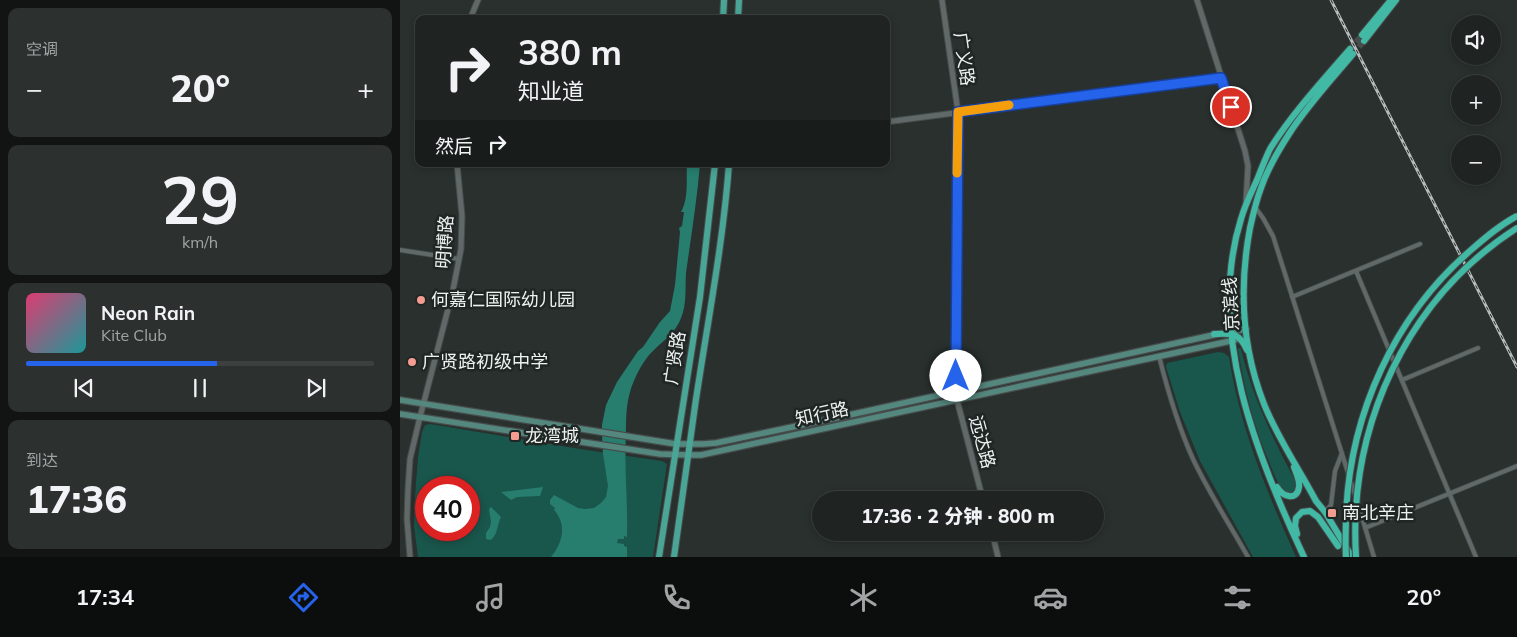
<!DOCTYPE html>
<html lang="zh">
<head>
<meta charset="utf-8">
<style>
  :root { --surface:#1f2422; --page:#2c302f; --text:#f1f3f6; --muted:#a1a4a5; --line:#3c4140; --accent:#2563eb }
  body { margin:0; font-family:Mulish,"Noto Sans SC",sans-serif; background:var(--page); color:var(--text); height:100vh; display:flex; flex-direction:column; font-size:19px; white-space:nowrap }
  * { box-sizing:border-box; margin:0 }
  p { font-size:16px; color:var(--muted) }
  .icon { flex:none; width:28px; height:28px; fill:none; stroke:currentColor; stroke-width:2; stroke-linecap:round; stroke-linejoin:round }
  .map { position:relative; flex:1; overflow:hidden }
  .sheet { display:flex; flex-direction:column; gap:8px; padding:8px; background:#111413; width:400px }
  .sheet>* { flex:none }
  .hud { position:absolute; left:15px; top:15px; width:475px; height:152px; border-radius:10px; box-shadow:0 2px 8px #0003,0 0 0 1px var(--line); background:#1f2422; color:var(--text); overflow:hidden }
  .fabs { position:absolute; left:1051px; top:15px; display:grid; gap:10px }
  .fabs a { display:grid; place-items:center; width:50px; height:50px; border-radius:50%; background:var(--surface); box-shadow:0 2px 8px #0003,0 0 0 1px var(--line); font-size:25px }
  .speed { position:absolute; left:15px; top:476px; display:flex; gap:10px; font-size:25px; font-weight:700; text-align:center }
  .speed>* { display:grid; place-content:center; width:65px; height:65px; border-radius:50%; background:var(--surface); box-shadow:0 2px 8px #0003,0 0 0 1px var(--line); line-height:1 }
  .speed .limit { border:8px solid #d22; background:#fff; color:#111 }
  .pin { position:absolute; display:grid; place-items:center; width:42px; height:42px; color:#fff; margin:-21px; border:2px solid #fff; border-radius:50%; box-shadow:0 1px 5px #0007 }
  .me { position:absolute; width:55px; margin:-28px; rotate:0deg; stroke-linejoin:round; filter:drop-shadow(0 0 4px #0008) }
  .turn { display:flex; align-items:center; gap:18px; height:105px; padding:0 20px; font-size:22px }
  .turn .icon { width:65px; height:65px; stroke-width:2.5 }
  .turn b { display:block; font-size:35px; line-height:42px }
  .then { display:flex; align-items:center; height:48px; padding:0 20px; background:#0003; gap:10px; font-size:19px }
  .big { font-size:38px; font-weight:800; line-height:1.1 }
  .sheet .widget { flex:1; display:flex; flex-direction:column; justify-content:center; gap:8px; min-width:0; padding:0 18px; border-radius:10px; background:var(--page) }
  .sheet .dial { align-items:center; gap:0 }
  .dial b { font-size:65px; line-height:1 }
  .song { display:flex; align-items:center; gap:15px }
  .cover { width:60px; height:60px; border-radius:8px; background:linear-gradient(135deg,hsl(340 70% 55%),hsl(180 70% 35%)) }
  .played { height:5px; border-radius:2px; background:linear-gradient(90deg,var(--accent) 55%,var(--line) 55%) }
  .keys { display:flex; justify-content:space-around; direction:ltr }
  .heat { display:flex; justify-content:space-between; align-items:center; font-size:28px; direction:ltr }
  .trip { position:absolute; left:412px; top:491px; width:292px; height:50px; border-radius:25px; background:var(--surface); box-shadow:0 2px 8px #0003,0 0 0 1px var(--line); font-weight:800; line-height:50px; text-align:center }
  .tab-bar { display:flex; height:80px; justify-content:space-around; align-items:center; background:#0c0e0e; color:var(--muted) }
  .tab-bar .icon { width:35px; height:35px }
  .tab-bar .on { color:var(--accent) }
  .tab-bar b { font-size:22px; color:var(--text) }
  main { display:flex; flex:1; min-height:0 }
  .map>svg:first-child { display:block }
  .green { fill:#19564b; fill-rule:evenodd }
  .water { fill:#277e6e }
  .lines { fill:none; stroke-linecap:round; stroke-linejoin:round }
  .trunk-tunnel { stroke:#464d4b; stroke-width:6; stroke-dasharray:6 3; stroke-linecap:butt }
  .minor-casing { stroke:#464c4b; stroke-width:5.5 }
  .tertiary-casing { stroke:#464c4b; stroke-width:7 }
  .secondary-casing { stroke:#464c4b; stroke-width:8 }
  .primary-casing { stroke:#464c4b; stroke-width:8 }
  .trunk-casing { stroke:#464c4b; stroke-width:8 }
  .minor { stroke:#606967; stroke-width:4 }
  .tertiary { stroke:#606967; stroke-width:5 }
  .secondary { stroke:#54877e; stroke-width:5.5 }
  .primary { stroke:#49a595; stroke-width:6 }
  .trunk { stroke:#41b9a4; stroke-width:6 }
  .rail-casing { stroke:#b7bdbc; stroke-width:3 }
  .rail { stroke:#1f2624; stroke-width:1; stroke-dasharray:4; stroke-linecap:butt }
  .trunk-bridge-casing { stroke:#464c4b; stroke-width:8; stroke-linecap:butt }
  .trunk-bridge { stroke:#41b9a4; stroke-width:6 }
  .route-casing { stroke:#184099; stroke-width:12 }
  .route { stroke:#2563eb; stroke-width:9 }
  .slow { stroke:#f59e0b; stroke-width:9 }
  .poi-dot { fill:#f59c90; stroke:#1f2624; stroke-width:2 }
  .labels { text-anchor:middle; stroke-width:5; stroke-linejoin:round; paint-order:stroke }
  .street-label { font-size:18px; fill:#edf2f1; stroke:#1f2624 }
  .poi-label { font-size:18px; fill:#edf2f1; stroke:#1f2624; text-anchor:start }
</style>
</head>
<body>
<main>
<section class="sheet">
<div class="widget"><p>空调</p>
<div class="heat"><a>−</a><b class="big">20°</b><a>+</a></div>
</div>
<div class="widget dial"><b>29</b><p>km/h</p></div>
<div class="widget">
<div class="song"><i class="cover"></i><div><b>Neon Rain</b><p>Kite Club</p></div></div>
<div class="played"></div>
<div class="keys"><svg class="icon" aria-label="previous" viewBox="0 0 24 24"><path d="M18 5L8 12l10 7zM5 5v14"/></svg><svg class="icon" aria-label="pause" viewBox="0 0 24 24"><path d="M8 5v14M16 5v14"/></svg><svg class="icon" aria-label="next" viewBox="0 0 24 24"><path d="M6 5l10 7-10 7zM19 5v14"/></svg></div>
</div>
<div class="widget"><p>到达</p><b class="big">17:36</b></div>
</section>
<div class="map">
<svg width="1117" height="557" viewBox="0 0 1117 557">
  <rect width="100%" height="100%" fill="#29302e"/>
  <path class="green" d="M840,348L841,349C852,396 873,439 896,482V489L891,493H887C878,485 874,475 870,464C854,428 844,388 838,349Z
    M818,352L824,353L829,357C840,428 867,492 896,557H853L800,461L780,412L766,367L767,363Z
    M30,424L180,449L262,461L267,464L253,557H18L14,526L15,496L18,457L22,432L25,425ZM26,488H69V530H26Z"/>
  <path class="water" d="M287,164H300C297,200 291,237 286,273C285,288 287,304 281,318C276,332 264,340 254,350C243,360 234,378 230,392C226,406 226,420 226,434C224,468 228,503 227,537L224,536V539H218L217,543L224,544V546L227,547V557H151C163,543 167,524 154,510L155,508L150,504V500L154,495L178,508L185,509L194,508L201,503L206,497L208,486L203,454L202,435V425L206,405L217,382L238,351L243,347L260,322L270,311L275,285L280,232L279,228L282,226L284,212H281C289,197 286,180 287,164Z
    M143,487L140,496L117,497L111,500L101,492Z
    M91,507L101,517C97,525 98,534 91,540L86,539V533L90,527L91,522L89,509Z"/>
  <g class="lines">
    <path class="trunk-tunnel" d="M950,49L962,35
      M953,54L964,41"/>
    <g class="minor-casing">
      <path id="minor" d="M855,207L863,218L873,236L956,498
        M0,250L59,259
        M956,271L1076,557
        M892,297L1020,244
        M759,356C768,392 778,426 793,459C809,493 830,525 848,557
        M1002,380L1078,348
        M958,504L974,557
        M925,512L931,505L935,471L942,453
        M965,528L1117,466"/>
    </g>
    <g class="tertiary-casing">
      <path id="tertiary" d="M542,0L558,112L556,391L557,400L583,500
        M797,0L845,151L848,166L846,202
        M70,19L78,0
        M486,122L821,78
        M592,532L598,557
        M10,557L7,519L8,489L10,459L20,417L53,290L61,249L62,216L57,164"/>
    </g>
    <g class="secondary-casing">
      <path id="secondary" d="M829,332L846,329
        M0,400L276,444H303L316,443L440,417L818,334
        M0,414L260,454L289,455H301L835,340"/>
    </g>
    <g class="primary-casing">
      <path id="primary" d="M323,19L324,0
        M338,19L339,0
        M259,557L300,297L315,164
        M274,557C281,507 288,456 295,406C307,325 323,245 329,164"/>
    </g>
    <g class="trunk-casing">
      <path id="trunk" d="M962,35L991,0
        M964,41L996,0
        M814,334C831,333 839,332 847,350
        M877,487C882,496 897,502 899,487C900,480 896,473 894,467
        M897,534L895,526L896,518L902,512L910,511L918,517L938,546
        M904,557C857,457 806,331 841,219C845,205 851,193 857,180C861,170 865,159 870,149C891,115 924,79 950,49
        M952,557L925,512L916,501C899,469 877,437 864,404C842,348 839,287 850,228C853,215 856,201 861,188C867,170 878,151 889,134C907,106 931,80 953,54"/>
    </g>
    <use href="#minor" class="minor"/>
    <use href="#tertiary" class="tertiary"/>
    <use href="#secondary" class="secondary"/>
    <use href="#primary" class="primary"/>
    <use href="#trunk" class="trunk"/>
    <g class="rail-casing">
      <path id="rail" d="M931,0L1117,367"/>
    </g>
    <use href="#rail" class="rail"/>
    <g class="trunk-bridge-casing">
      <path id="trunk-bridge" d="M946,557C945,543 946,529 946,515C950,414 994,316 1071,250C1086,237 1100,225 1117,216
        M956,557C948,427 1006,299 1117,228"/>
    </g>
    <use href="#trunk-bridge" class="trunk-bridge"/>
  </g>
  <g class="lines">
    <g class="route-casing">
      <path id="route" d="M556,376L558,112L821,78L831,107"/>
    </g>
    <use href="#route" class="route"/>
    <path class="slow" d="M557,173L558,112L609,105"/>
  </g>
  <g class="poi-dot">
    <circle cx="21" cy="300" r="5"/>
    <circle cx="12" cy="362" r="5"/>
    <rect x="110" y="431" width="10" height="10" rx="2.5"/>
    <rect x="927" y="508" width="10" height="10" rx="2.5"/>
  </g>
  <g class="labels">
    <g class="street-label">
      <text transform="translate(564 59) rotate(82)" y="6">广义路</text>
      <text transform="translate(45 242) rotate(-86)" y="6">明博路</text>
      <text transform="translate(831 304) rotate(-93)" y="6">京滨线</text>
      <text transform="translate(275 358) rotate(-81)" y="6">广贤路</text>
      <text transform="translate(422 414) rotate(-12)" y="6">知行路</text>
      <text transform="translate(582 442) rotate(75)" y="6">远达路</text>
    </g>
    <g class="poi-label">
      <text x="31" y="306">何嘉仁国际幼儿园</text>
      <text x="22" y="368">广贤路初级中学</text>
      <text x="125" y="442">龙湾城</text>
      <text x="942" y="519">南北辛庄</text>
    </g>
  </g>
</svg>
<div class="fabs">
<a><svg class="icon" aria-label="sound" viewBox="0 0 24 24"><path d="M4 9h4l5-4v14l-5-4H4zM17 9q2 3 0 6"/></svg></a>
<a>+</a>
<a>−</a>
</div>
<div class="speed"><div class="limit">40</div></div>
<div class="pin" style="left:831px;top:107px;background:#d93025"><svg class="icon" aria-label="arrive" viewBox="0 0 24 24"><path d="M6 21V4h12l-3 4 3 4H6"/></svg></div>
<svg class="me" style="left:556px;top:376px" viewBox="-20 -20 40 40"><circle r="19" fill="#fff"/><path d="M0-13L10 11 0 6-10 11z" fill="#2563eb"/></svg>
<div class="trip">17:36 · 2 分钟 · 800 m</div>
<div class="hud">
<div class="turn"><svg class="icon" aria-label="right" viewBox="0 0 24 24"><path d="M7 20v-9h11M14 6l5 5-5 5"/></svg><div><b>380 m</b>知业道</div></div>
<div class="then">然后<svg class="icon" aria-label="right" viewBox="0 0 24 24"><path d="M7 20v-9h11M14 6l5 5-5 5"/></svg></div>
</div>
</div>
</main>
<nav class="tab-bar">
<b>17:34</b>
<svg class="icon on" aria-label="directions" viewBox="0 0 24 24"><path d="M12 3l9 9-9 9-9-9zM9 14v-3h6M13 9l2 2-2 2"/></svg>
<svg class="icon" aria-label="music" viewBox="0 0 24 24"><path d="M9 18V5l10-2v13"/><circle cx="6" cy="18" r="3"/><circle cx="16" cy="16" r="3"/></svg>
<svg class="icon" aria-label="phone" viewBox="0 0 24 24"><path d="M5 4h4l2 5-3 2q2 4 5 5l2-3 5 2v4C11 20 4 13 5 4z"/></svg>
<svg class="icon" aria-label="climate" viewBox="0 0 24 24"><path d="M12 3v18M4 7l16 10M4 17L20 7"/></svg>
<svg class="icon" aria-label="car" viewBox="0 0 24 24"><path d="M5 17H2v-5l4-1 3-4h7l3 4 3 1v5h-3M9 17h6M6 11h13"/><circle cx="7" cy="17" r="2"/><circle cx="17" cy="17" r="2"/></svg>
<svg class="icon" aria-label="filters" viewBox="0 0 24 24"><path d="M4 7h16M4 17h16"/><circle cx="9" cy="7" r="2"/><circle cx="15" cy="17" r="2"/></svg>
<b>20°</b>
</nav>
</body>
</html>
